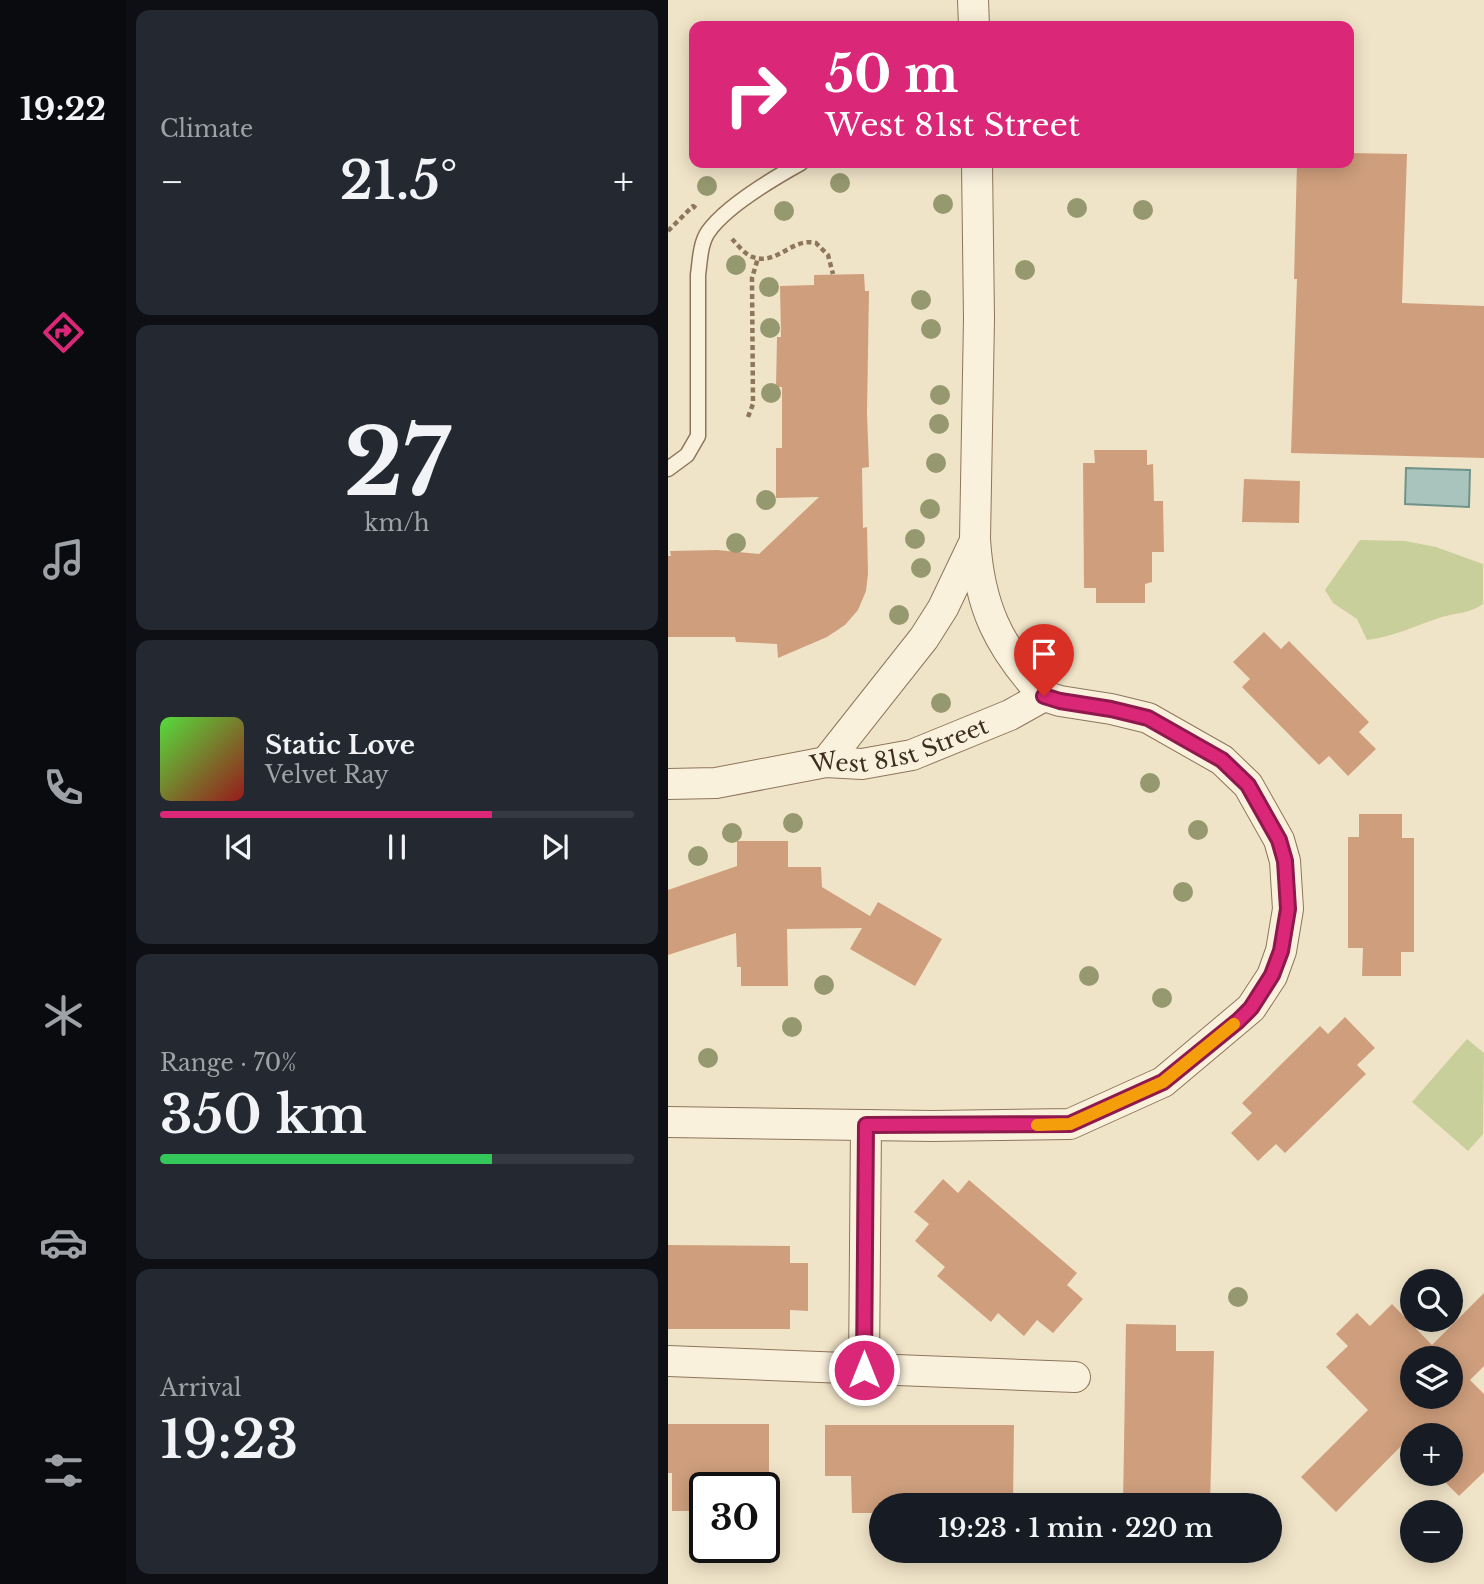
<!DOCTYPE html>
<html lang="en">
<head>
<meta charset="utf-8">
<style>
  :root { --surface:#171b24; --page:#242831; --text:#f1f3f6; --muted:#9ea1a6; --line:#363941; --accent:#db2777 }
  body { margin:0; font-family:"Libre Baskerville",serif; background:var(--page); color:var(--text); height:100vh; display:flex; flex-direction:column; font-size:26px; white-space:nowrap }
  * { box-sizing:border-box; margin:0 }
  p { font-size:23px; color:var(--muted) }
  .icon { flex:none; width:38px; height:38px; fill:none; stroke:currentColor; stroke-width:2; stroke-linecap:round; stroke-linejoin:round }
  .map { position:relative; flex:1; overflow:hidden }
  .panel { display:flex; flex-direction:column; gap:10px; padding:10px; background:#0d0f14; width:542px }
  .panel>* { flex:none }
  .guide { position:absolute; left:21px; top:21px; width:665px; height:147px; border-radius:14px; box-shadow:0 4px 18px #0003; background:#db2777; color:#fff; overflow:hidden }
  .fabs { position:absolute; left:732px; top:1269px; display:grid; gap:14px }
  .fabs a { display:grid; place-items:center; width:63px; height:63px; border-radius:50%; background:var(--surface); box-shadow:0 4px 18px #0003; font-size:35px }
  .speed { position:absolute; left:21px; top:1472px; display:flex; gap:14px; font-size:35px; font-weight:700; text-align:center }
  .speed>* { display:grid; place-content:center; width:91px; height:91px; border-radius:50%; background:var(--surface); box-shadow:0 4px 18px #0003; line-height:1 }
  .speed .limit { border:4px solid #111; border-radius:10px; background:#fff; color:#111 }
  .pin { position:absolute; display:grid; place-items:center; width:60px; height:60px; color:#fff; margin:-72px -30px; border-radius:50% 50% 50% 0; rotate:-45deg; box-shadow:0 0 7px #0007 }
  .pin .icon { rotate:45deg }
  .me { position:absolute; width:77px; margin:-38px; rotate:0deg; stroke-linejoin:round; filter:drop-shadow(0 0 5px #0008) }
  .turn { display:flex; align-items:center; gap:24px; height:147px; padding:0 21px; font-size:32px }
  .turn .icon { width:91px; height:91px; stroke-width:2.5 }
  .turn b { display:block; font-size:49px; line-height:60px }
  .big { font-size:52px; font-weight:600; line-height:1.1 }
  .panel .card { flex:1; display:flex; flex-direction:column; justify-content:center; gap:10px; min-width:0; padding:0 24px; border-radius:14px; background:var(--page) }
  .panel .dial { align-items:center; gap:0 }
  .dial b { font-size:91px; line-height:1 }
  .song { display:flex; align-items:center; gap:21px }
  .cover { width:84px; height:84px; border-radius:10px; background:linear-gradient(135deg,hsl(110 70% 55%),hsl(0 70% 35%)) }
  .played { height:7px; border-radius:4px; background:linear-gradient(90deg,var(--accent) 70%,var(--line) 70%) }
  .keys { display:flex; justify-content:space-around; direction:ltr }
  .heat { display:flex; justify-content:space-between; align-items:center; font-size:38px; direction:ltr }
  .charge { height:10px; border-radius:5px; background:linear-gradient(90deg,#34c759 70%,var(--line) 0) }
  .trip { position:absolute; left:201px; top:1493px; width:413px; height:70px; border-radius:35px; background:var(--surface); box-shadow:0 4px 18px #0003; font-weight:600; line-height:70px; text-align:center }
  main { display:flex; flex:1; min-height:0 }
  .dock { display:flex; flex-direction:column; width:126px; justify-content:space-around; align-items:center; background:#090b0e; color:var(--muted) }
  .dock .icon { width:49px; height:49px }
  .dock .on { color:var(--accent) }
  .dock b { font-size:32px; color:var(--text) }
  .map>svg:first-child { display:block }
  .green { fill:#c9cf9b }
  .water { fill:#a9c4bc; stroke:#6f938a; stroke-width:2 }
  .building { fill:#cf9f7d; fill-rule:evenodd }
  .lines { fill:none; stroke-linecap:round; stroke-linejoin:round }
  .service-casing { stroke:#8d765c; stroke-width:17 }
  .minor-casing { stroke:#8d765c; stroke-width:32 }
  .path { stroke:#8d765c; stroke-width:4.5; stroke-dasharray:5 3.5; stroke-linecap:butt }
  .service { stroke:#faf1dc; stroke-width:14 }
  .minor { stroke:#faf1dc; stroke-width:30 }
  .tree { fill:#96986f }
  .route-casing { stroke:#8e194d; stroke-width:18 }
  .route { stroke:#db2777; stroke-width:12 }
  .slow { stroke:#f59e0b; stroke-width:12 }
  .labels { text-anchor:middle; stroke-width:7; stroke-linejoin:round; paint-order:stroke }
  .street-label { font-size:23px; fill:#3d2e20; stroke:#f7eed8 }
</style>
</head>
<body>
<main>
<nav class="dock">
<b>19:22</b>
<svg class="icon on" aria-label="directions" viewBox="0 0 24 24"><path d="M12 3l9 9-9 9-9-9zM9 14v-3h6M13 9l2 2-2 2"/></svg>
<svg class="icon" aria-label="music" viewBox="0 0 24 24"><path d="M9 18V5l10-2v13"/><circle cx="6" cy="18" r="3"/><circle cx="16" cy="16" r="3"/></svg>
<svg class="icon" aria-label="phone" viewBox="0 0 24 24"><path d="M5 4h4l2 5-3 2q2 4 5 5l2-3 5 2v4C11 20 4 13 5 4z"/></svg>
<svg class="icon" aria-label="climate" viewBox="0 0 24 24"><path d="M12 3v18M4 7l16 10M4 17L20 7"/></svg>
<svg class="icon" aria-label="car" viewBox="0 0 24 24"><path d="M5 17H2v-5l4-1 3-4h7l3 4 3 1v5h-3M9 17h6M6 11h13"/><circle cx="7" cy="17" r="2"/><circle cx="17" cy="17" r="2"/></svg>
<svg class="icon" aria-label="filters" viewBox="0 0 24 24"><path d="M4 7h16M4 17h16"/><circle cx="9" cy="7" r="2"/><circle cx="15" cy="17" r="2"/></svg>
</nav>
<section class="panel">
<div class="card"><p>Climate</p>
<div class="heat"><a>−</a><b class="big">21.5°</b><a>+</a></div>
</div>
<div class="card dial"><b>27</b><p>km/h</p></div>
<div class="card">
<div class="song"><i class="cover"></i><div><b>Static Love</b><p>Velvet Ray</p></div></div>
<div class="played"></div>
<div class="keys"><svg class="icon" aria-label="previous" viewBox="0 0 24 24"><path d="M18 5L8 12l10 7zM5 5v14"/></svg><svg class="icon" aria-label="pause" viewBox="0 0 24 24"><path d="M8 5v14M16 5v14"/></svg><svg class="icon" aria-label="next" viewBox="0 0 24 24"><path d="M6 5l10 7-10 7zM19 5v14"/></svg></div>
</div>
<div class="card"><p>Range · 70%</p><b class="big">350 km</b><div class="charge"></div></div>
<div class="card"><p>Arrival</p><b class="big">19:23</b></div>
</section>
<div class="map">
<svg width="816" height="1584" viewBox="0 0 816 1584">
  <rect width="100%" height="100%" fill="#f0e4c8"/>
  <path class="green" d="M692,540L737,541L768,547L815,564V604C803,613 788,613 774,617C749,625 725,637 699,640L689,619L665,603L657,590Z
    M799,1039L816,1053L815,1134L800,1151L744,1102Z"/>
  <path class="water" d="M738,468L802,470L801,507L737,504Z"/>
  <path class="building" d="M681,153L739,154L734,303L816,306V458L623,453L629,279H626L629,163H681Z
    M196,274L197,291H201L199,413L201,467L194,468L195,528L199,527L200,574L198,591L190,610L177,625L159,637L110,658L109,644L68,642L67,637H0V556H3L2,551L49,550L91,554L151,497L108,498V448H114V387H108L109,337H113L112,286L146,285V275Z
    M426,450H479V465L485,464L486,501H495L496,552H484V582L477,584V603H428V588H416L415,463H427Z
    M576,479L632,481L631,523L574,522Z
    M596,632L613,649L621,641L701,722L691,732L708,749L680,776L661,756L651,765L574,687L582,679L565,662Z
    M691,814H734V838H746V952H733V976H694L695,948H680V837H691Z
    M69,841H120V867H153L154,887L202,916L210,902L274,939L247,986L182,949L194,928L119,929L120,986H73V967H69L68,933L0,955V890L69,866Z
    M677,1017L707,1048L689,1065L698,1074L617,1153L608,1144L590,1161L563,1133L584,1113L574,1103L652,1026L660,1034Z
    M275,1179L290,1193L301,1180L409,1273L399,1285L415,1299L385,1333L369,1320L356,1336L330,1313L323,1322L269,1276L277,1267L247,1241L261,1224L246,1212Z
    M0,1245L122,1246V1263H140V1311L122,1310V1329H0Z
    M816,1293V1366L802,1380L816,1394V1472L791,1496L769,1474H782V1435H744V1449L737,1442L668,1512L633,1477L700,1410L658,1367L680,1346L668,1334L689,1313L702,1326L724,1304L764,1345ZM744,1358H782V1396H744Z
    M458,1324L508,1325V1351H546L542,1505H455Z
    M0,1424H101V1488H37V1511H4V1473H0Z
    M157,1425H346L345,1505H214V1513H184L183,1476H157Z"/>
  <g class="lines">
    <g class="service-casing">
      <path id="service" d="M0,469L19,455L30,436V275C32,261 32,244 40,232C58,206 106,178 133,163"/>
    </g>
    <g class="minor-casing">
      <g id="minor">
        <path d="M305,0L306,26"/>
        <path d="M309,163L311,319L307,539C311,606 330,646 376,696"/>
        <path d="M158,762L256,638L275,608L306,543"/>
        <path id="s1" d="M0,784L48,783L158,762L194,764L244,755L342,715L376,696L392,701L443,709L480,718L554,760L580,785L611,840L617,861L620,909L613,951L604,976L583,1008L495,1082L402,1124L265,1126L0,1122"/>
        <path d="M0,1361L407,1377"/>
        <path d="M196,1370L198,1125"/>
      </g>
    </g>
    <path class="path" d="M0,231L25,206L30,210
      M64,239C70,245 77,255 85,257C109,266 124,237 148,243L160,255L165,274
      M80,417L85,404L84,278L90,258"/>
    <use href="#service" class="service"/>
    <use href="#minor" class="minor"/>
  </g>
  <g class="tree">
    <circle cx="172" cy="183" r="10"/>
    <circle cx="39" cy="186" r="10"/>
    <circle cx="275" cy="204" r="10"/>
    <circle cx="409" cy="208" r="10"/>
    <circle cx="475" cy="210" r="10"/>
    <circle cx="116" cy="211" r="10"/>
    <circle cx="68" cy="265" r="10"/>
    <circle cx="357" cy="270" r="10"/>
    <circle cx="101" cy="287" r="10"/>
    <circle cx="253" cy="300" r="10"/>
    <circle cx="102" cy="328" r="10"/>
    <circle cx="263" cy="329" r="10"/>
    <circle cx="103" cy="393" r="10"/>
    <circle cx="272" cy="395" r="10"/>
    <circle cx="271" cy="424" r="10"/>
    <circle cx="268" cy="463" r="10"/>
    <circle cx="98" cy="500" r="10"/>
    <circle cx="262" cy="509" r="10"/>
    <circle cx="247" cy="539" r="10"/>
    <circle cx="68" cy="543" r="10"/>
    <circle cx="253" cy="568" r="10"/>
    <circle cx="231" cy="615" r="10"/>
    <circle cx="273" cy="703" r="10"/>
    <circle cx="482" cy="783" r="10"/>
    <circle cx="125" cy="823" r="10"/>
    <circle cx="530" cy="830" r="10"/>
    <circle cx="64" cy="833" r="10"/>
    <circle cx="30" cy="856" r="10"/>
    <circle cx="515" cy="892" r="10"/>
    <circle cx="421" cy="976" r="10"/>
    <circle cx="156" cy="985" r="10"/>
    <circle cx="494" cy="998" r="10"/>
    <circle cx="124" cy="1027" r="10"/>
    <circle cx="40" cy="1058" r="10"/>
    <circle cx="570" cy="1297" r="10"/>
  </g>
  <g class="lines">
    <g class="route-casing">
      <path id="route" d="M196,1370L198,1125L402,1124L495,1082L570,1021L583,1008L604,975L613,951L620,909L617,861L611,840L580,785L554,760L480,718L443,709L392,701L376,696"/>
    </g>
    <use href="#route" class="route"/>
    <path class="slow" d="M369,1125L402,1124L495,1082L566,1024"/>
  </g>
  <g class="labels">
    <g class="street-label">
      <text dy="8" stroke="none"><textPath href="#s1" startOffset="236">West 81st Street</textPath></text>
    </g>
  </g>
</svg>
<div class="fabs">
<a><svg class="icon" aria-label="search" viewBox="0 0 24 24"><circle cx="10" cy="10" r="6"/><path d="M15 15l6 6"/></svg></a>
<a><svg class="icon" aria-label="layers" viewBox="0 0 24 24"><path d="M12 4l9 5-9 5-9-5zM3 14l9 5 9-5"/></svg></a>
<a>+</a>
<a>−</a>
</div>
<div class="speed"><div class="limit">30</div></div>
<div class="pin" style="left:376px;top:696px;background:#d93025"><svg class="icon" aria-label="arrive" viewBox="0 0 24 24"><path d="M6 21V4h12l-3 4 3 4H6"/></svg></div>
<svg class="me" style="left:196px;top:1370px" viewBox="-20 -20 40 40"><circle r="17" fill="#db2777" stroke="#fff" stroke-width="3"/><path d="M0-11L8 9 0 5-8 9z" fill="#fff"/></svg>
<div class="trip">19:23 · 1 min · 220 m</div>
<div class="guide">
<div class="turn"><svg class="icon" aria-label="right" viewBox="0 0 24 24"><path d="M7 20v-9h11M14 6l5 5-5 5"/></svg><div><b>50 m</b>West 81st Street</div></div>
</div>
</div>
</main>
</body>
</html>
